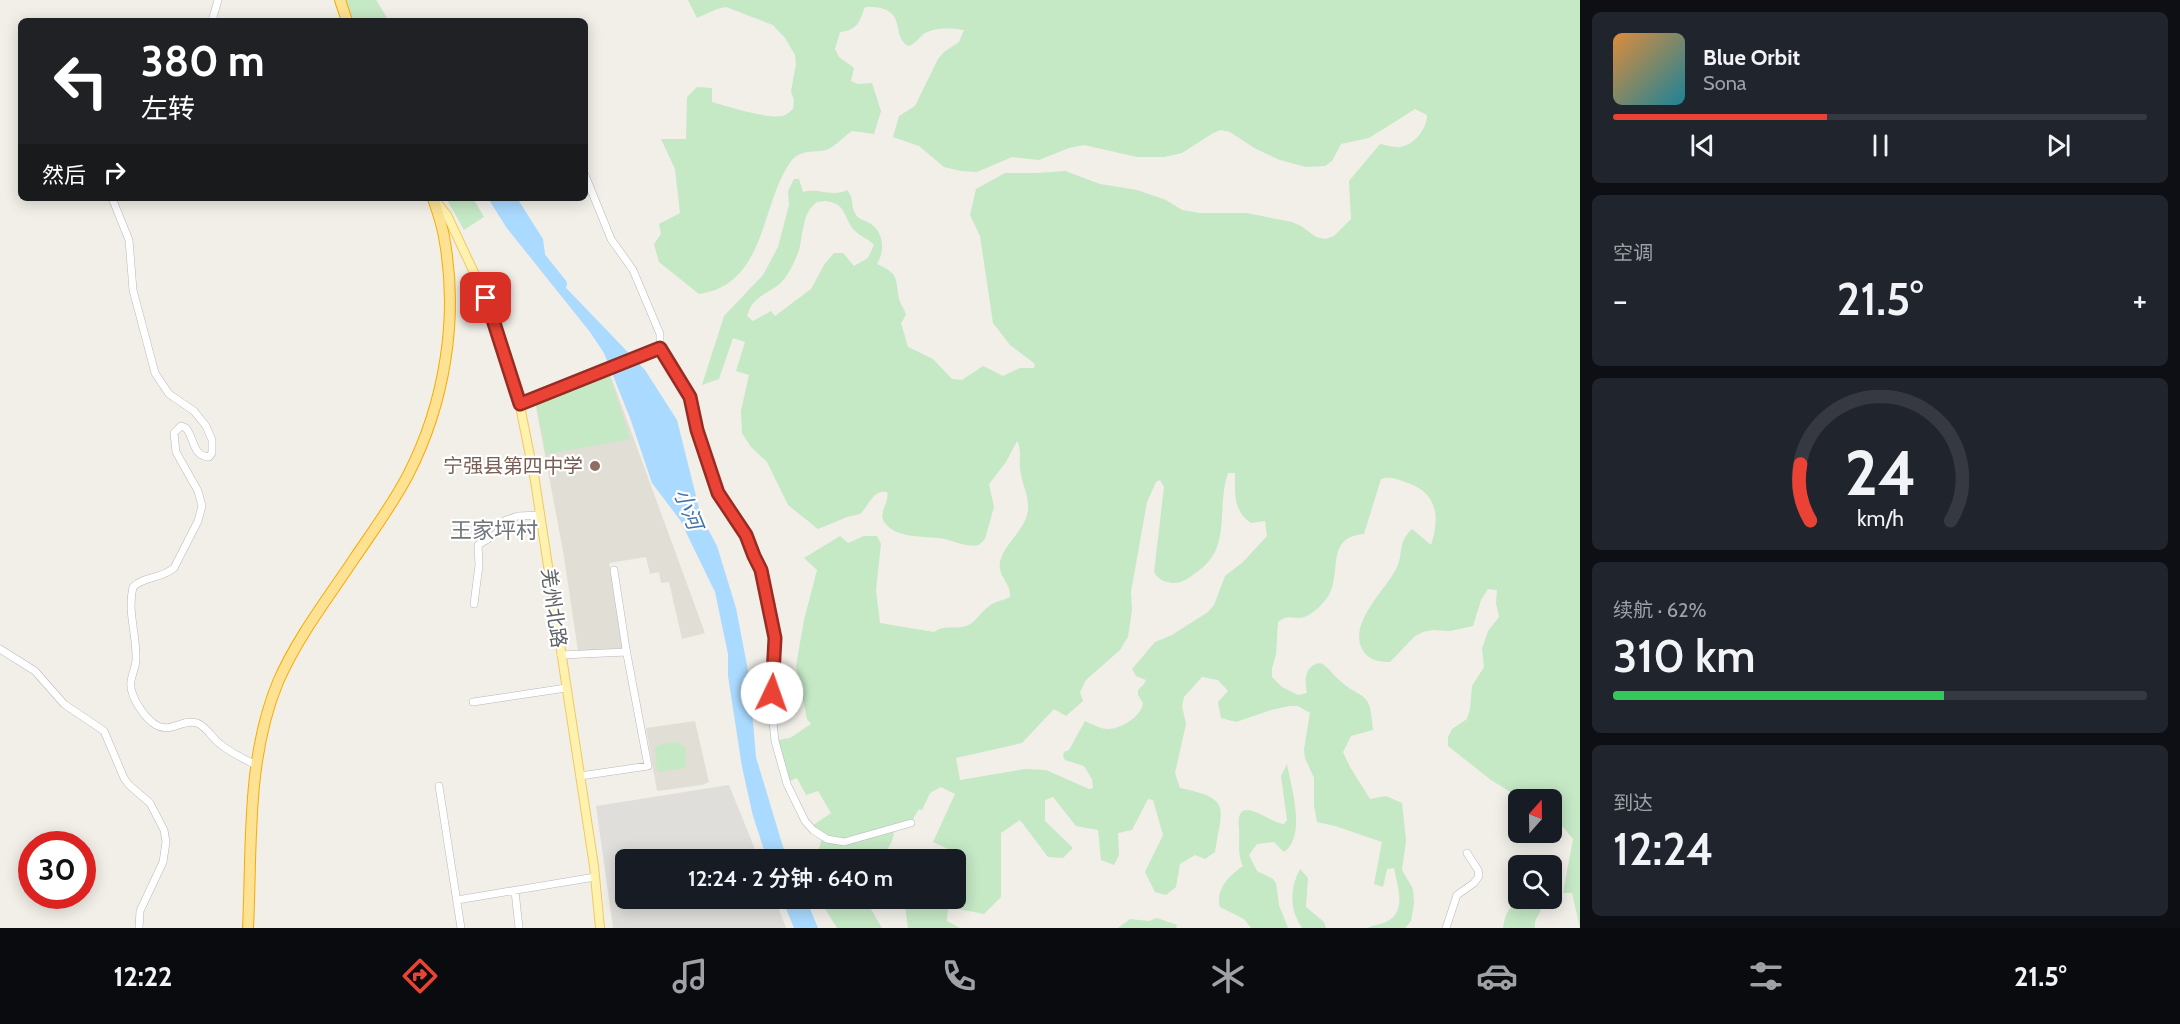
<!DOCTYPE html>
<html lang="zh">
<head>
<meta charset="utf-8">
<style>
  :root { --surface:#171b24; --page:#20242c; --text:#f1f3f6; --muted:#9ea1a6; --line:#363941; --accent:#ea4335 }
  body { margin:0; font-family:Cabin,"Noto Sans SC",sans-serif; background:var(--page); color:var(--text); height:100vh; display:flex; flex-direction:column; font-size:22px; white-space:nowrap }
  * { box-sizing:border-box; margin:0 }
  p { font-size:20px; color:var(--muted) }
  .icon { flex:none; width:33px; height:33px; fill:none; stroke:currentColor; stroke-width:2; stroke-linecap:round; stroke-linejoin:round }
  .map { position:relative; flex:1; overflow:hidden }
  .side { display:flex; flex-direction:column; gap:12px; padding:12px; background:#0d0f14; width:600px }
  .side>* { flex:none }
  .hud { position:absolute; left:18px; top:18px; width:570px; height:183px; border-radius:9px; box-shadow:0 3px 15px #0003; background:#202124; color:#fff; overflow:hidden }
  .needle { width:39px; rotate:20deg }
  .buttons { position:absolute; left:1508px; top:789px; display:grid; gap:12px }
  .buttons a { display:grid; place-items:center; width:54px; height:54px; border-radius:9px; background:var(--surface); box-shadow:0 3px 15px #0003; font-size:30px }
  .speed { position:absolute; left:18px; top:831px; display:flex; gap:12px; font-size:30px; font-weight:700; text-align:center }
  .speed>* { display:grid; place-content:center; width:78px; height:78px; border-radius:50%; background:var(--surface); box-shadow:0 3px 15px #0003; line-height:1 }
  .speed .limit { border:9px solid #d22; background:#fff; color:#111 }
  .pin { position:absolute; display:grid; place-items:center; width:51px; height:51px; color:#fff; margin:-26px; border-radius:12px; box-shadow:0 3px 9px #0006 }
  .me { position:absolute; width:66px; margin:-33px; rotate:3deg; stroke-linejoin:round; filter:drop-shadow(0 0 4px #0008) }
  .turn { display:flex; align-items:center; gap:21px; height:126px; padding:0 24px; font-size:27px }
  .turn .icon { width:78px; height:78px; stroke-width:2.5 }
  .turn b { display:block; font-size:42px; line-height:51px }
  .then { display:flex; align-items:center; height:57px; padding:0 24px; background:#0003; gap:12px; font-size:22px }
  .big { font-size:45px; font-weight:600; line-height:1.1 }
  .side .card { flex:1; display:flex; flex-direction:column; justify-content:center; gap:9px; min-width:0; padding:0 21px; border-radius:9px; background:var(--page) }
  .side .dial { align-items:center; gap:0 }
  .dial svg { height:156px; overflow:visible; fill:none; stroke:var(--line); stroke-width:7; stroke-linecap:round; text-anchor:middle }
  .dial text { fill:var(--text); stroke:none }
  .song { display:flex; align-items:center; gap:18px }
  .cover { width:72px; height:72px; border-radius:9px; background:linear-gradient(135deg,hsl(30 70% 55%),hsl(190 70% 35%)) }
  .played { height:6px; border-radius:3px; background:linear-gradient(90deg,var(--accent) 40%,var(--line) 40%) }
  .keys { display:flex; justify-content:space-around; direction:ltr }
  .heat { display:flex; justify-content:space-between; align-items:center; font-size:33px; direction:ltr }
  .charge { height:9px; border-radius:4px; background:linear-gradient(90deg,#34c759 62%,var(--line) 0) }
  .trip { position:absolute; left:615px; top:849px; width:351px; height:60px; border-radius:9px; background:var(--surface); box-shadow:0 3px 15px #0003; font-weight:600; line-height:60px; text-align:center }
  .menu { display:flex; height:96px; justify-content:space-around; align-items:center; background:#090b0e; color:var(--muted) }
  .menu .icon { width:42px; height:42px }
  .menu .current { color:var(--accent) }
  .menu b { font-size:27px; color:var(--text) }
  main { display:flex; flex:1; min-height:0 }
  .map>svg:first-child { display:block }
  .industrial { fill:#e0deda }
  .education { fill:#e1ded6 }
  .green { fill:#c5e8c5; fill-rule:evenodd }
  .water { fill:#aadaff }
  .lines { fill:none; stroke-linecap:round; stroke-linejoin:round }
  .river { stroke:#aadaff; stroke-width:12 }
  .minor-casing { stroke:#b5b8bc; stroke-width:8 }
  .major-casing { stroke:#f2c960; stroke-width:10 }
  .highway-casing { stroke:#f9ab00; stroke-width:12 }
  .minor { stroke:#fff; stroke-width:7 }
  .major { stroke:#fff2af; stroke-width:8 }
  .highway { stroke:#fde293; stroke-width:10 }
  .route-casing { stroke:#982c22; stroke-width:15 }
  .route { stroke:#ea4335; stroke-width:10 }
  .education-dot { fill:#8d6e63; stroke:#fff; stroke-width:2 }
  .labels { text-anchor:middle; stroke-width:4.5; stroke-linejoin:round; paint-order:stroke }
  .education-label { font-size:20px; fill:#785e54; stroke:#fff; text-anchor:end }
  .street-label { font-size:20px; fill:#5f6368; stroke:#fff }
  .water-label { font-size:21px; font-style:italic; fill:#4174aa; stroke:#fff }
  .quarter-label { font-size:22px; fill:#70757a; stroke:#fff }
</style>
</head>
<body>
<main>
<div class="map">
<svg width="1580" height="928" viewBox="0 0 1580 928">
  <rect width="100%" height="100%" fill="#f1efe8"/>
  <path class="industrial" d="M729,785L759,859L626,860V898L775,899L786,928H613L596,806Z"/>
  <path class="education" d="M610,374L705,633L682,639L669,582L661,583L659,572L650,574L646,557L609,563L624,648L578,651L563,551L535,402Z
    M695,721L709,782L702,785L657,791L646,728Z"/>
  <path class="green" d="M346,0H376L389,21H353Z
    M688,0H1580V928L1572,893H1563L1573,839L1564,828L1551,817V800L1522,799L1491,780L1448,746V737L1452,729L1467,719L1470,709L1472,686L1484,667L1482,649L1488,631L1499,617L1496,603L1497,590L1488,589L1481,600L1473,626L1450,631L1432,630L1423,632L1415,636L1390,662C1379,662 1368,660 1362,649C1349,623 1384,591 1395,571C1405,554 1396,544 1412,529L1431,545C1440,517 1438,494 1408,483C1397,479 1391,476 1381,479L1364,534C1325,537 1342,572 1329,595C1324,603 1313,614 1304,617C1292,620 1289,613 1278,622L1276,655L1272,668V677L1282,687L1298,695L1307,693C1304,680 1305,665 1320,663C1328,666 1332,674 1338,679C1364,703 1370,687 1373,730L1351,736L1343,752L1350,767L1370,799L1386,796L1402,803L1406,841L1402,870L1413,889L1414,903L1411,921L1405,928H1367C1373,925 1380,925 1386,922C1408,912 1397,885 1394,868L1387,869L1383,887L1374,884L1382,842L1335,826L1317,822L1314,805V778L1305,758L1304,749L1310,713L1298,706H1289L1271,710L1236,722L1221,718L1218,702L1228,691L1218,680L1202,677L1184,697L1182,706L1186,724L1175,773L1180,788C1232,799 1222,806 1215,852L1205,859L1195,855L1180,864L1176,887L1166,895L1155,892L1145,872L1163,835L1153,800L1148,799L1132,830L1118,833L1119,855L1114,865L1101,860L1098,830L1076,826L1053,797L1045,800V821L1073,848L1063,858L1048,857L1020,820L1001,833V897L984,914L948,907L947,921L960,928H908L904,899L926,900L927,899L956,898V874L963,856L933,842L955,794L941,787L930,793L922,810L919,809L913,819C895,824 849,842 833,838C825,836 818,831 812,826L831,813L818,791L806,795L797,778L790,781L778,740L790,738L811,724L807,719L796,666L804,620L817,570L804,558L840,536L848,543L864,536H877L881,544L876,590L880,623L934,632C946,624 953,630 966,626C977,622 979,613 988,607C994,601 1003,601 1010,597C1012,584 997,576 1000,562C1004,543 1027,529 1028,509C1029,495 1021,482 1020,468C1019,459 1022,449 1017,441L1006,462L989,484L994,507L985,539L979,545C965,548 951,539 938,538C921,536 896,538 885,523C877,513 890,503 887,492C872,489 870,505 860,514L847,517L818,529L788,505L767,462L751,447L742,433L741,411L749,375L736,371L745,342L733,338L719,379L702,385L724,316L763,275L778,247L789,205L788,191L794,179H799L803,192C818,187 833,198 847,190C855,200 850,204 855,213C858,220 865,220 871,224C884,233 885,251 877,264C902,275 894,280 900,302C902,306 905,311 906,315L901,323L908,347L933,359L952,379L962,380L983,366L1003,376L1020,368H1034L1035,364L1010,345L993,323L980,236L970,215L976,189L1005,173H1038L1065,171L1100,184L1137,190L1166,200L1182,210L1200,213H1246L1292,222L1301,226L1316,237L1325,239L1334,236L1351,219L1349,181L1380,144C1386,145 1394,148 1400,147C1414,145 1427,129 1427,115L1415,109L1369,138L1341,144L1332,161L1325,166L1306,167L1280,160L1256,149L1230,132L1221,130L1213,133L1182,153L1164,157H1137L1084,145L1069,148L1039,160L1012,157L977,172L961,171L944,167L919,146L893,137L899,116L915,106L938,59L944,52L959,42L964,30C953,28 936,27 925,33C919,37 917,43 909,46C889,37 911,5 865,7C859,22 858,30 840,32L835,49L839,57L854,68L851,81L858,84L872,83L881,111L874,134L852,131C844,136 835,147 826,150C814,153 802,149 792,160C760,201 768,284 699,294L659,262L654,244L661,234L659,224L680,213L675,169L661,139H686L687,97L697,87L712,88V102C726,106 773,121 785,115C786,115 792,110 793,109L794,100L791,91L796,64L795,55L785,38L773,25L726,7L717,9L697,18ZM826,201C848,204 843,219 855,231C861,237 869,239 874,245L868,258L854,266L843,253H834L824,265L811,289L775,316L771,311L753,321L747,316C753,293 773,294 785,278C790,271 795,261 798,253C804,236 801,213 817,202ZM1228,473H1235C1235,493 1233,511 1251,523L1265,521L1267,536L1243,562L1225,576L1214,605L1208,612L1172,635L1155,642L1132,669L1136,676L1146,680L1144,684L1138,690V695L1143,703C1142,716 1121,729 1108,729C1100,729 1092,724 1085,721L1069,750L1064,752L1063,756L1065,760L1084,766L1092,779L1093,788L1089,789L1046,770L1025,769L960,780L956,758L1022,743L1054,709L1066,716L1083,701L1080,692L1086,680L1120,650L1128,637L1132,610L1131,592L1147,502L1156,482L1160,480L1164,487L1154,572C1158,580 1165,582 1173,583C1184,583 1190,577 1198,571C1232,548 1216,508 1228,473Z
    M446,198H473L484,217L464,230Z
    M609,375L630,439L546,454L536,403Z
    M677,742L685,747L686,768L659,772L657,770L655,748L658,745Z
    M1287,764C1291,787 1307,836 1284,852L1274,842L1257,844L1249,855L1257,871L1273,879L1276,883L1279,905L1288,928H1251L1244,919L1220,907C1215,889 1230,875 1243,866C1237,853 1240,842 1239,828C1235,790 1270,824 1284,824L1287,820L1281,776Z
    M894,832C893,843 886,854 875,859C867,862 827,859 816,860L822,838L843,844Z
    M1300,869L1308,878L1306,907L1324,922L1326,928H1302C1289,909 1290,888 1300,869Z
    M821,899H865L882,928H837L822,904Z
    M1520,899H1542C1545,911 1533,917 1535,928H1503C1505,914 1509,907 1520,899Z
    M1157,918L1177,925L1176,928H1118L1130,919L1149,921Z"/>
  <path class="water" d="M488,198H517L543,239L547,268L645,370L677,420L701,516L717,546L736,608L749,676L756,757L783,847L789,859H767L753,816L742,767L728,676V654L715,592L680,520L652,483L630,418L604,353L590,332L506,227Z
    M782,899H806L818,928H794Z"/>
  <g class="lines">
    <path class="river" d="M536,253L561,284"/>
    <g class="minor-casing">
      <path id="minor" d="M212,21L218,0
        M585,175L611,239L633,270L660,334V348L690,397L697,430L718,493L746,535L754,556L761,569L775,638L772,713L775,741L787,784L805,821L813,830L827,839L844,842L911,823
        M112,198L129,240L133,290L155,373L169,394L194,411L206,426L212,440V453L209,457C192,456 195,439 186,428L181,426L174,433L176,452L198,491L202,506L198,521L174,568C161,579 144,576 133,587C127,612 137,635 136,660C135,672 128,680 132,692C135,703 146,719 156,725C171,734 183,718 197,723C206,726 212,738 220,744C231,753 244,759 256,765
        M520,404L660,348
        M474,604L479,565L478,545L496,534L506,520L518,516L540,515
        M0,649L35,671L64,704L104,731L124,778L129,785L150,803L164,830L166,842L163,862L140,911L139,928
        M561,655L627,652
        M473,702L566,688
        M580,776L648,766L626,649L614,570
        M439,786L461,928
        M515,891L519,928
        M457,900L595,877
        M1446,928L1457,895L1474,883L1479,876L1478,870L1467,853"/>
    </g>
    <g class="major-casing">
      <path id="major" d="M436,201L447,215L486,298L518,396L535,481L594,866L600,928"/>
    </g>
    <g class="highway-casing">
      <path id="highway" d="M340,0L347,21
        M248,928C252,846 246,759 278,682C297,638 328,598 354,559C373,531 393,504 408,475C445,403 459,317 444,237C442,224 437,211 433,198"/>
    </g>
    <use href="#minor" class="minor"/>
    <use href="#major" class="major"/>
    <use href="#highway" class="highway"/>
  </g>
  <g class="lines">
    <g class="route-casing">
      <path id="route" d="M486,298L520,404L660,348L690,397L697,430L718,493L746,535L754,556L761,570L775,638L772,693"/>
    </g>
    <use href="#route" class="route"/>
  </g>
  <circle class="education-dot" cx="595" cy="466" r="6"/>
  <g class="labels">
    <g class="education-label">
      <text x="583" y="473">宁强县第四中学</text>
    </g>
    <g class="street-label">
      <text transform="translate(554 608) rotate(82)" y="7">羌州北路</text>
    </g>
    <g class="water-label">
      <text transform="translate(688 509) rotate(68)" y="7">小河</text>
    </g>
    <g class="quarter-label">
      <text x="494" y="538">王家坪村</text>
    </g>
  </g>
</svg>
<div class="buttons">
<a><svg class="needle" viewBox="-14 -14 28 28"><path d="M0-13l5 13h-10z" fill="#e53935"/><path d="M0 13l5-13h-10z" fill="#9ea1a6"/></svg></a>
<a><svg class="icon" aria-label="search" viewBox="0 0 24 24"><circle cx="10" cy="10" r="6"/><path d="M15 15l6 6"/></svg></a>
</div>
<div class="speed"><div class="limit">30</div></div>
<div class="pin" style="left:486px;top:298px;background:#d93025"><svg class="icon" aria-label="arrive" viewBox="0 0 24 24"><path d="M6 21V4h12l-3 4 3 4H6"/></svg></div>
<svg class="me" style="left:772px;top:693px" viewBox="-20 -20 40 40"><circle r="19" fill="#fff"/><path d="M0-13L10 11 0 6-10 11z" fill="#ea4335"/></svg>
<div class="trip">12:24 · 2 分钟 · 640 m</div>
<div class="hud">
<div class="turn"><svg class="icon" aria-label="left" viewBox="0 0 24 24"><path d="M17 20v-9H6M10 6l-5 5 5 5"/></svg><div><b>380 m</b>左转</div></div>
<div class="then">然后<svg class="icon" aria-label="right" viewBox="0 0 24 24"><path d="M7 20v-9h11M14 6l5 5-5 5"/></svg></div>
</div>
</div>
<section class="side">
<div class="card">
<div class="song"><i class="cover"></i><div><b>Blue Orbit</b><p>Sona</p></div></div>
<div class="played"></div>
<div class="keys"><svg class="icon" aria-label="previous" viewBox="0 0 24 24"><path d="M18 5L8 12l10 7zM5 5v14"/></svg><svg class="icon" aria-label="pause" viewBox="0 0 24 24"><path d="M8 5v14M16 5v14"/></svg><svg class="icon" aria-label="next" viewBox="0 0 24 24"><path d="M6 5l10 7-10 7zM19 5v14"/></svg></div>
</div>
<div class="card"><p>空调</p>
<div class="heat"><a>−</a><b class="big">21.5°</b><a>+</a></div>
</div>
<div class="card dial"><svg viewBox="0 0 100 80">
<path d="M14 69A42 42 0 1 1 86 69"/>
<path d="M14 69A42 42 0 0 1 9 40" stroke="#ea4335"/>
<text x="50" y="56" font-size="32" font-weight="700">24</text>
<text x="50" y="72" font-size="11">km/h</text>
</svg></div>
<div class="card"><p>续航 · 62%</p><b class="big">310 km</b><div class="charge"></div></div>
<div class="card"><p>到达</p><b class="big">12:24</b></div>
</section>
</main>
<nav class="menu">
<b>12:22</b>
<svg class="icon current" aria-label="directions" viewBox="0 0 24 24"><path d="M12 3l9 9-9 9-9-9zM9 14v-3h6M13 9l2 2-2 2"/></svg>
<svg class="icon" aria-label="music" viewBox="0 0 24 24"><path d="M9 18V5l10-2v13"/><circle cx="6" cy="18" r="3"/><circle cx="16" cy="16" r="3"/></svg>
<svg class="icon" aria-label="phone" viewBox="0 0 24 24"><path d="M5 4h4l2 5-3 2q2 4 5 5l2-3 5 2v4C11 20 4 13 5 4z"/></svg>
<svg class="icon" aria-label="climate" viewBox="0 0 24 24"><path d="M12 3v18M4 7l16 10M4 17L20 7"/></svg>
<svg class="icon" aria-label="car" viewBox="0 0 24 24"><path d="M5 17H2v-5l4-1 3-4h7l3 4 3 1v5h-3M9 17h6M6 11h13"/><circle cx="7" cy="17" r="2"/><circle cx="17" cy="17" r="2"/></svg>
<svg class="icon" aria-label="filters" viewBox="0 0 24 24"><path d="M4 7h16M4 17h16"/><circle cx="9" cy="7" r="2"/><circle cx="15" cy="17" r="2"/></svg>
<b>21.5°</b>
</nav>
</body>
</html>
